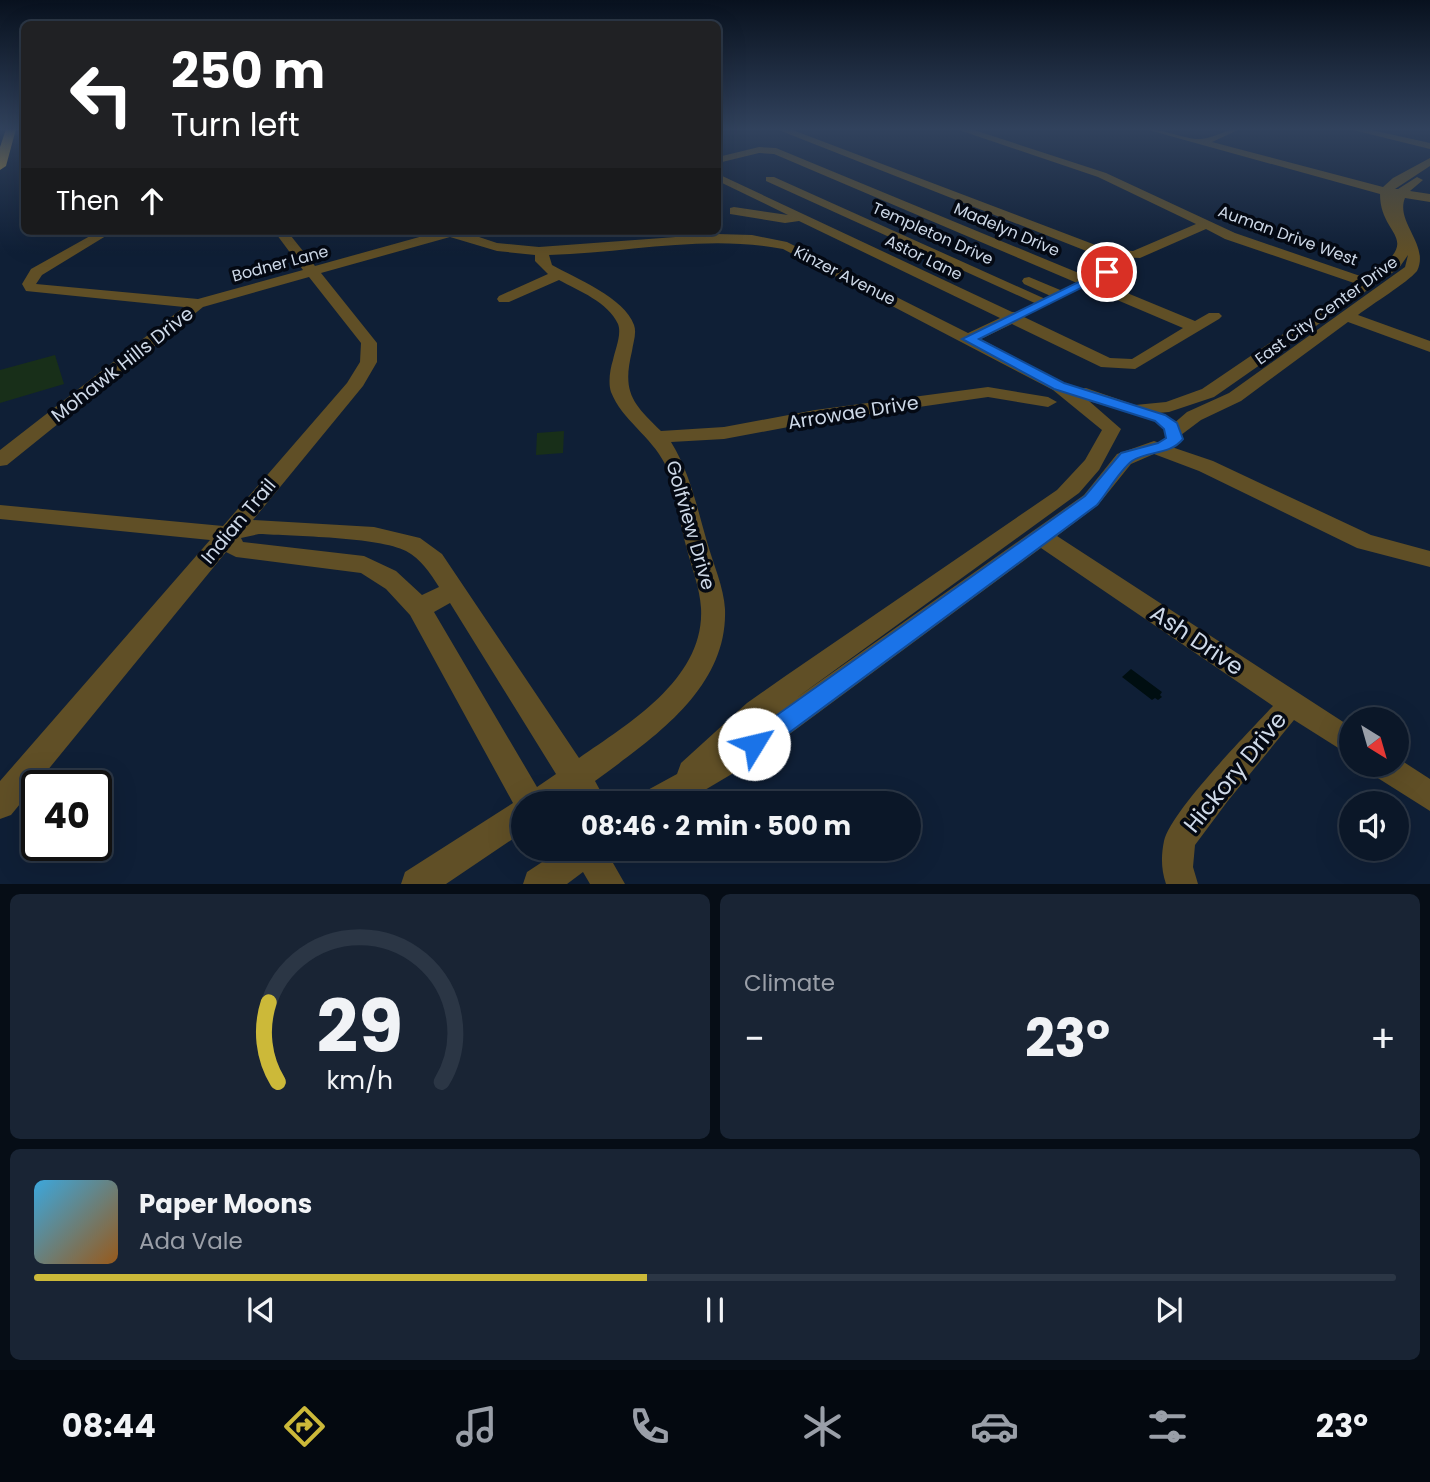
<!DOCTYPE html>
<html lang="en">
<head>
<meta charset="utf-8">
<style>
  :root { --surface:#0b1728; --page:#192434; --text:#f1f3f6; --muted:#9a9fa8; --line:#2b3645; --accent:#ccb939 }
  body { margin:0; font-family:Poppins,sans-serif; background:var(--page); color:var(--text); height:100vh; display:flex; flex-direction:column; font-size:26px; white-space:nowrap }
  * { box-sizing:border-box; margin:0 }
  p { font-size:23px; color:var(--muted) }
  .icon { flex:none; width:38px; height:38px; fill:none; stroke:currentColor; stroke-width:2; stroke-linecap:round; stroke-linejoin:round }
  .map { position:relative; height:884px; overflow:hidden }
  .details { display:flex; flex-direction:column; gap:10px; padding:10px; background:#060d16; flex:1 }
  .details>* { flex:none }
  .top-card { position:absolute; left:21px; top:21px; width:700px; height:214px; border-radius:10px; box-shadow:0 7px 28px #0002,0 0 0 2px var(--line); background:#202124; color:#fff; overflow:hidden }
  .needle { width:46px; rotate:143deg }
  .fabs { position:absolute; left:1339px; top:707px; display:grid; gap:14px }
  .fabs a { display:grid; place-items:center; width:70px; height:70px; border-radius:50%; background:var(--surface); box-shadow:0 7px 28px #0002,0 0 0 2px var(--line); font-size:35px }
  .speed { position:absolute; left:21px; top:770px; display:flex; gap:14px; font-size:35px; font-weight:700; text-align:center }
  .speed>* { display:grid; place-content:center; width:91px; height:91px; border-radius:50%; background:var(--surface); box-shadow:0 7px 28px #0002,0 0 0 2px var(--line); line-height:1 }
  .speed .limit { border:4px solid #111; border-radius:10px; background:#fff; color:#111 }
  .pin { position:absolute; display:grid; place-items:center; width:60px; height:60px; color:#fff; margin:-30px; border:4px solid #fff; border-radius:50%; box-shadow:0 2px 7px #0007 }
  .me { position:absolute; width:77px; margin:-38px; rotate:54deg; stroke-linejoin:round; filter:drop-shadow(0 0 5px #0008) }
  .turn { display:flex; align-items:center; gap:24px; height:147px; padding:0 35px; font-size:32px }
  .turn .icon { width:91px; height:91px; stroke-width:2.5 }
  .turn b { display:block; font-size:49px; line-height:60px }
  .then { display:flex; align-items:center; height:66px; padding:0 35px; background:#0003; gap:14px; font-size:26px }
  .big { font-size:52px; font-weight:700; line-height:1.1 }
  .details .tile { flex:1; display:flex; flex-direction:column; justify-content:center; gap:10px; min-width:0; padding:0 24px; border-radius:10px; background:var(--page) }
  .details .dial { align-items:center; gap:0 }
  .dial svg { height:182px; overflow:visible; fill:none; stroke:var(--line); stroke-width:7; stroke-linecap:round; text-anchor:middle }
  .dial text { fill:var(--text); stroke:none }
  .song { display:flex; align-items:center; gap:21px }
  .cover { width:84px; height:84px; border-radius:10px; background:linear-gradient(135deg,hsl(200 70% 55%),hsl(30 70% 35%)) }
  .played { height:7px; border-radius:4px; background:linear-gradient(90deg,var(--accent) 45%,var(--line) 45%) }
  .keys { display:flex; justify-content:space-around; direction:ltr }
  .heat { display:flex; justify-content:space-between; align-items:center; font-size:38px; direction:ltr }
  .details .tiles { flex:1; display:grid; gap:10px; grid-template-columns:1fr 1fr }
  .tile:last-child { grid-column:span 2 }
  .trip { position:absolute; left:511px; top:791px; width:410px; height:70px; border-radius:35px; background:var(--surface); box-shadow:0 7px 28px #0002,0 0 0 2px var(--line); font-weight:700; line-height:70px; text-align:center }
  .dock { display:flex; height:112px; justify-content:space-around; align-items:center; background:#040910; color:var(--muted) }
  .dock .icon { width:49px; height:49px }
  .dock .active { color:var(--accent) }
  .dock b { font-size:32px; color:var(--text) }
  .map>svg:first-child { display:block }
  .green { fill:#182f19 }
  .water { fill:#000e11 }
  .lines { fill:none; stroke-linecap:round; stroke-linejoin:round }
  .minor { fill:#604f26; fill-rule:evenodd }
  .highway { fill:#b5933b; fill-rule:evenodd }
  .route { fill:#1a73e8; stroke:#114b97; stroke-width:2 }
  .labels { text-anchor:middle; stroke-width:7; stroke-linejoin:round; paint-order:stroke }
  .far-street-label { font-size:16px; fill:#ced9e8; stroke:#040913 }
  .street-label { font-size:19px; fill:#ced9e8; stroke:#040913 }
  .near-street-label { font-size:23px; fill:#ced9e8; stroke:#040913 }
</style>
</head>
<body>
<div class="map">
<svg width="1430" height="884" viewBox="0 0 1430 884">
  <rect width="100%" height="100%" fill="#0f1f36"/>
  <path class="green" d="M55,355L64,384L0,403V370Z
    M564,431L563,453L536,455L537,433Z"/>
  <path class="water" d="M1131,669L1162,692L1160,695L1162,697L1158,700L1155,698L1152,700L1122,677Z"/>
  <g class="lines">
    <path class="minor" d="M776,129H790L1106,249L1133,251L1196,224L1098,177L956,129H971L1106,173L1235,233L1366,278C1427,236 1380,239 1380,194L1145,129C1163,129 1188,140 1201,139C1215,138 1224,129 1240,129L1212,142L1383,187L1393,178L1430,158V166L1395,189H1398L1417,177L1423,180L1410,191L1430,194V202L1405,198C1395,222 1430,245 1417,271C1407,283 1372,304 1358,315L1430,341V352L1348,322L1241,401L1201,420L1181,435L1174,437L1165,431L1187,412L1229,393L1405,267L1408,255L1399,268L1214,397L1169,412L1137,415L1089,401L1121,429L1099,470L1079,493L795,699L1084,495L1117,454L1154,441L1213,461L1371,535L1430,551V567L1357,548L1199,471L1154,454L1131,464L1098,505L1057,536L1351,727V756L1294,720L1227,802L1195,845L1193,867L1198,884H1166C1161,869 1161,856 1164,841C1171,811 1249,732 1273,706L1041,548L752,762L683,803H640L644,792L677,774L681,763L747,703L784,677L1057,490L1085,460L1102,430L1053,390L783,249C704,234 628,253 549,255L552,265C575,278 625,298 634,325C637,333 633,343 632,351C622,392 632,403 661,431L724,427L815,410L988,387L1048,397L1057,402L1048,407L988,397L815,422L724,439L671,442C690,473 697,507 707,542C713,563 724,588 725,609C728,689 652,739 595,781L607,803H575L572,798L564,803H523V832L446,884H401L405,872L513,803L410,615L386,589L361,573L236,557L226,552L11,815L0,819V781L210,540L0,519V505L223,526L347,383L360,362L361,343L309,277L203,307L7,465L0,466V450L184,307L26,291L22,284L31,269L99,231H114L42,275L36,284L198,299L303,270L274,231H287L315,266L441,231H461L497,243L539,247L717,234L752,235L787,242L968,333L1000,318L799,221L785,223L730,214V208L734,207L788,215L718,181V174L1012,312H1023L1024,317L1110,358L1132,359L1183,328L774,154L759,153L718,163V157L759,147L776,148L1195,321L1209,313H1219L1222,316L1219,319L1135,369L1101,367L1012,324L981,339L1073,389L1086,388L1135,405L1166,402L1202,389L1357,284L1225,239L1206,229L1140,258L1099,256ZM450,237L497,251L535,255V261L548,274L499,296L497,299L499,302H509L559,280C579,291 608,302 618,324C622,334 615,350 613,360C610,369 608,383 611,392C622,420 651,436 665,464C676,488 679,520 686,546C691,566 700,588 701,608C705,678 630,723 579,758L442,554L420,538L374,527L253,520L363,386L377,362V343L321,273ZM259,534C293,536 379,537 406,551C421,559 430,573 439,587L422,595L396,571L364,556L243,542L241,538ZM450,603L556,774L537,787L434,612Z
      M1349,129H1367L1430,143V149Z
      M766,177H774L1052,302L1049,305H1039L766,181Z
      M1029,277L1065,292L1067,295L1060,299L1055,298L1024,284L1022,281L1024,278Z
      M1396,757L1430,779V811L1373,775L1369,765H1396Z
      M562,849H605L625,884H590L583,872L567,884H523L527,872Z"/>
    <path class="highway" d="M6,129H16L6,166L0,170V147Z"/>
  </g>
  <linearGradient id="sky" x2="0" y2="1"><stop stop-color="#08111e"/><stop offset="0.51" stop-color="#31425d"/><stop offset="1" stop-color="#31425d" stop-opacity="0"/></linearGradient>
  <rect width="1430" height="253" fill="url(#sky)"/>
  <path class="route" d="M1103,270L1113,272L979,339L1064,383L1165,415L1177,423L1183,439C1169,456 1148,450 1132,461C1119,471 1108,492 1097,505L763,752L754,755L746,752L743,744L746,737L1085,496L1121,453L1158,443L1166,438L1164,429L1155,421L1054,389L962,339Z"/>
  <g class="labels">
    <g class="far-street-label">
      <text transform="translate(1007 229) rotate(23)" y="6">Madelyn Drive</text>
      <text transform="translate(933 233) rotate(24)" y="6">Templeton Drive</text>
      <text transform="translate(1288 235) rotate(20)" y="6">Auman Drive West</text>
      <text transform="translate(924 257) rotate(26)" y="6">Astor Lane</text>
      <text transform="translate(280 263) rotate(-15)" y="6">Bodner Lane</text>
      <text transform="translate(845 275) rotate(27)" y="6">Kinzer Avenue</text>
      <text transform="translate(1326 310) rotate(-36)" y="6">East City Center Drive</text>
    </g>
    <g class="street-label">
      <text transform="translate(122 364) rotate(-38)" y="7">Mohawk Hills Drive</text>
      <text transform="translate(853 412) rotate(-9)" y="7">Arrowae Drive</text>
      <text transform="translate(238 521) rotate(-50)" y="7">Indian Trail</text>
      <text transform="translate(691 525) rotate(74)" y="7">Golfview Drive</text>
    </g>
    <g class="near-street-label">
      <text transform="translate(1197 640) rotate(34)" y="8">Ash Drive</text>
      <text transform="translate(1235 772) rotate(-51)" y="8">Hickory Drive</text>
    </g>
  </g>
</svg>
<div class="fabs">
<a><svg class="needle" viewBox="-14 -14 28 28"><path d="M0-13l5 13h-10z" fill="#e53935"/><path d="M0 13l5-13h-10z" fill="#9a9fa8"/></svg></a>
<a><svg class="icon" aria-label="sound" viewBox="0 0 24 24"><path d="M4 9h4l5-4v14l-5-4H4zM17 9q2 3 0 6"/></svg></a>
</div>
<div class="speed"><div class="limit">40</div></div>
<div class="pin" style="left:1107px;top:272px;background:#d93025"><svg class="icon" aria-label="arrive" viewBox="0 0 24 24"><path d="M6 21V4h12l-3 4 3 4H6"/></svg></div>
<svg class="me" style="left:754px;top:744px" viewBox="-20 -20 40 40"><circle r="19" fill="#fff"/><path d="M0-13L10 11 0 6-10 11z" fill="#1a73e8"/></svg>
<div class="trip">08:46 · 2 min · 500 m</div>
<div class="top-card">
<div class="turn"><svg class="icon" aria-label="left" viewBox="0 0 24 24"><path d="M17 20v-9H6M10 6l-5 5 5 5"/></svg><div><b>250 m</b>Turn left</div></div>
<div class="then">Then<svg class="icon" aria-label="ahead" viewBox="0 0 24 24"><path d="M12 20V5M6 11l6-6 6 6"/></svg></div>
</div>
</div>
<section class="details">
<div class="tiles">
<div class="tile dial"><svg viewBox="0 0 100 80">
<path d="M14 69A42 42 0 1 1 86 69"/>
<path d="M14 69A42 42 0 0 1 10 34" stroke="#ccb939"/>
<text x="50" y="56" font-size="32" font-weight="700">29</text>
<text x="50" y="72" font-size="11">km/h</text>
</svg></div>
<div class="tile"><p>Climate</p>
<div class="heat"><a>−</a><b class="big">23°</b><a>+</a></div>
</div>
<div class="tile">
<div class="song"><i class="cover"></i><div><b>Paper Moons</b><p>Ada Vale</p></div></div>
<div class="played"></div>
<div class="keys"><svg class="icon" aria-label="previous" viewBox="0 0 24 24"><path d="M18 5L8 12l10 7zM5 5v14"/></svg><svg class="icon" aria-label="pause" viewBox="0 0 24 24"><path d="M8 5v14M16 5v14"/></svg><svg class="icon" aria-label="next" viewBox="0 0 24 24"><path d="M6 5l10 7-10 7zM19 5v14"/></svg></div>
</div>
</div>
</section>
<nav class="dock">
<b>08:44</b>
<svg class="icon active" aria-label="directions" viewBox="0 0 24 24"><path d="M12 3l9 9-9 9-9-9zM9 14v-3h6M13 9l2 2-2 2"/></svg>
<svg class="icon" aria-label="music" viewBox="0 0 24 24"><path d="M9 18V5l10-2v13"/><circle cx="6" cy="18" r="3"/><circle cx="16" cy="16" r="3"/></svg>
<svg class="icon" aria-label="phone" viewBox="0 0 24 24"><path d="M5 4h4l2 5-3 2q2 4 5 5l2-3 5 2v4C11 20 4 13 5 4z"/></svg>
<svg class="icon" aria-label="climate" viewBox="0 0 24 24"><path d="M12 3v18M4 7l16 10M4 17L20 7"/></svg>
<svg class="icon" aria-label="car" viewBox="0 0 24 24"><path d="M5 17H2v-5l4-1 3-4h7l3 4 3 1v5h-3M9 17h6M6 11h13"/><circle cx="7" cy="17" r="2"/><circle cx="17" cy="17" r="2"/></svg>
<svg class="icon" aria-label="filters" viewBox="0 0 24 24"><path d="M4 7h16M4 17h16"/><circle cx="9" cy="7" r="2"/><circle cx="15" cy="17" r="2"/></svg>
<b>23°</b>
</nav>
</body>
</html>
